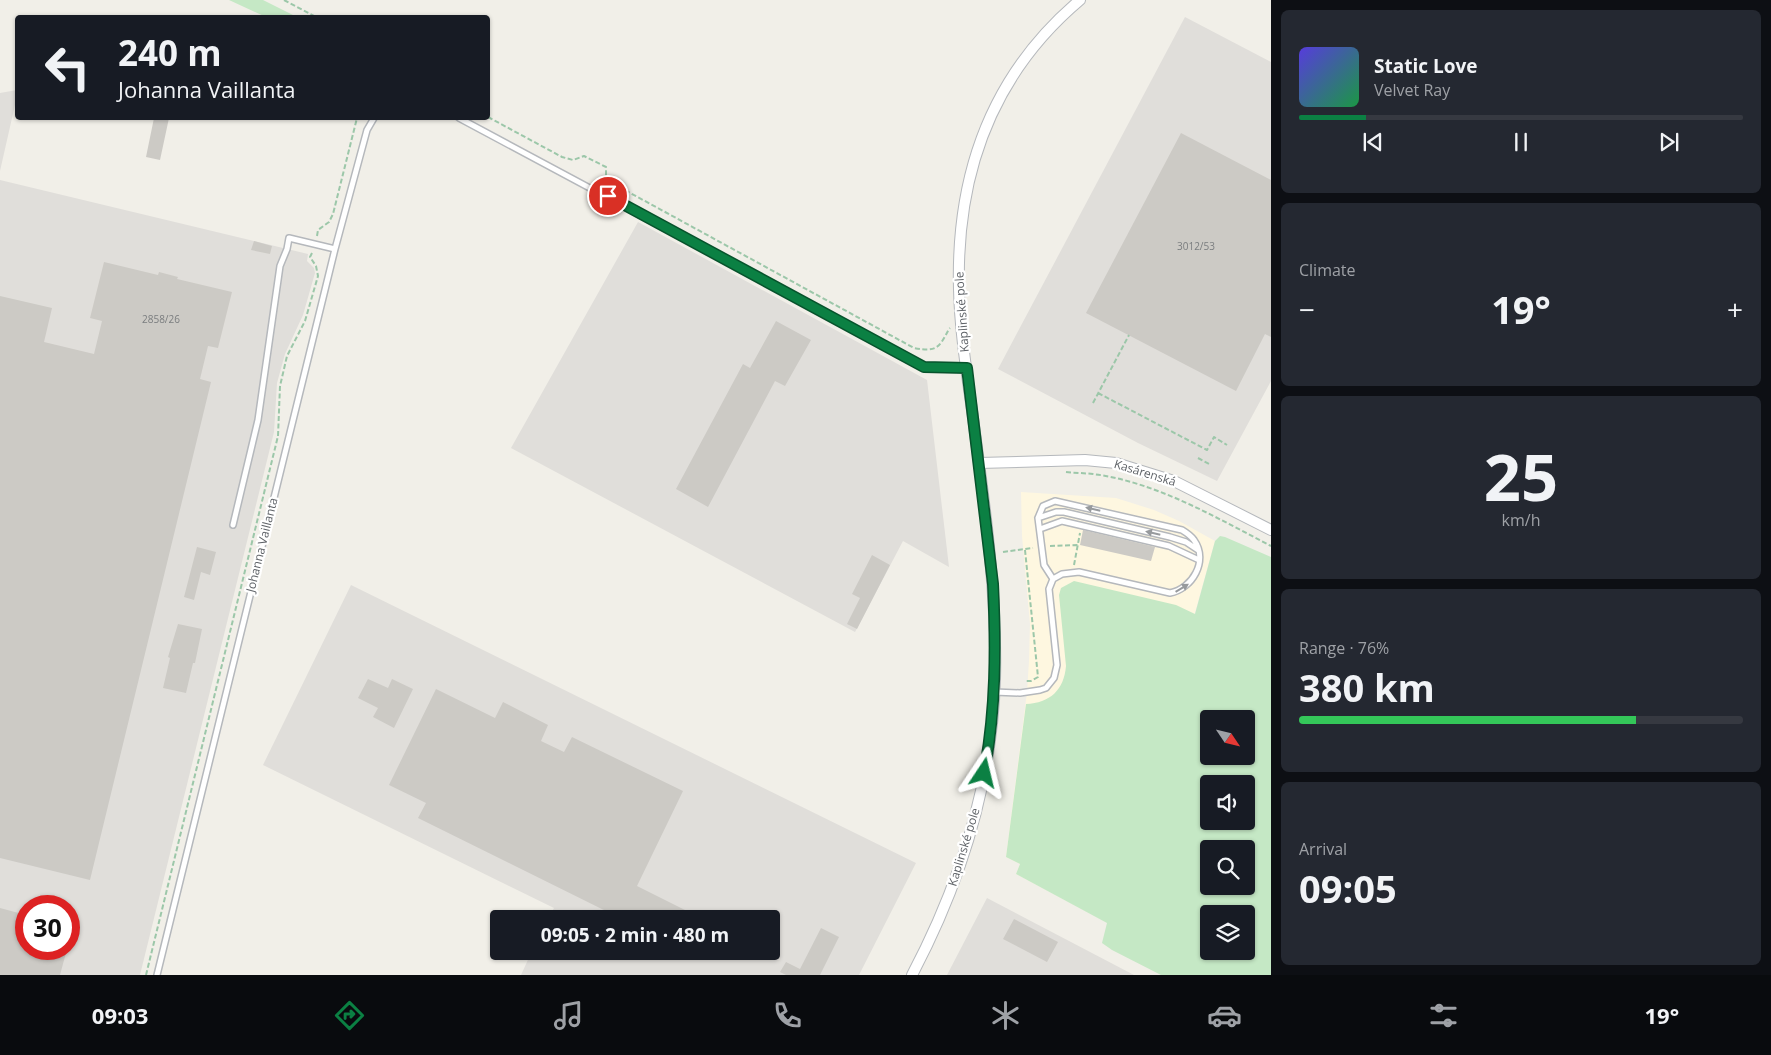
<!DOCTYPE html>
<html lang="en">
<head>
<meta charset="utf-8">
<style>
  :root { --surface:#171b24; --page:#242831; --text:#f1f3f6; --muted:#9ea1a6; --line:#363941; --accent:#0b8043 }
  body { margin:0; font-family:"Open Sans",sans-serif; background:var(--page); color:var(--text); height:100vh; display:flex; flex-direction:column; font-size:19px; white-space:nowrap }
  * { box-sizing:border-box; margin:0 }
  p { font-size:16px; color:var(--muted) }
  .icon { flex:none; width:28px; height:28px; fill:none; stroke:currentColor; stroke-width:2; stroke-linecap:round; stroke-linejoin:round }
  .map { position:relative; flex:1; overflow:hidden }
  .panel { display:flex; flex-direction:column; gap:10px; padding:10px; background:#0d0f14; width:500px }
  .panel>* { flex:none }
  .banner { position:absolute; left:15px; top:15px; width:475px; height:105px; border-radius:5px; box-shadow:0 1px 4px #0004; background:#171b24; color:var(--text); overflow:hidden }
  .needle { width:32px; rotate:125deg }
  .buttons { position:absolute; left:1200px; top:710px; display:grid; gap:10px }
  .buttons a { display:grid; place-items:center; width:55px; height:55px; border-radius:5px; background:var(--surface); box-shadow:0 1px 4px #0004; font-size:25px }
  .speed { position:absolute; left:15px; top:895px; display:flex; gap:10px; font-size:25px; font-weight:700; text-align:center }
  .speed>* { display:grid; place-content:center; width:65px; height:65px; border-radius:50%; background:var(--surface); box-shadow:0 1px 4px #0004; line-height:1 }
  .speed .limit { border:8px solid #d22; background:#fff; color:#111 }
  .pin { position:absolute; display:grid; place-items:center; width:42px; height:42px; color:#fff; margin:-21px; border:2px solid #fff; border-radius:50%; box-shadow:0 1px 5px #0007 }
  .me { position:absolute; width:55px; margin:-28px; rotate:10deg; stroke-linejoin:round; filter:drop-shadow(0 0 4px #0008) }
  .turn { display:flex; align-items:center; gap:18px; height:105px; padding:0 20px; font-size:22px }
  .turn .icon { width:65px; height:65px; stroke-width:2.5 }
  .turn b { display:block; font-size:35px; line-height:42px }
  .big { font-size:38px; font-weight:700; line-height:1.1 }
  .panel .widget { flex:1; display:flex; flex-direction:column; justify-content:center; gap:8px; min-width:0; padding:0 18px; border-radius:8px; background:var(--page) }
  .panel .dial { align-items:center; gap:0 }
  .dial b { font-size:65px; line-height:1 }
  .song { display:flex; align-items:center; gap:15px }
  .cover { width:60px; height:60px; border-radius:8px; background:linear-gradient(135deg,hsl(250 70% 55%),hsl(140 70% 35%)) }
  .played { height:5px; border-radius:2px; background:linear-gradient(90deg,var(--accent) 15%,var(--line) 15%) }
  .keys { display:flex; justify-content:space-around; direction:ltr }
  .heat { display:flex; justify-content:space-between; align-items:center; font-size:28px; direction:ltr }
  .charge { height:8px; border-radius:4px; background:linear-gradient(90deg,#34c759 76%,var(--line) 0) }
  .trip { position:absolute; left:490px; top:910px; width:290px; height:50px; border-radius:5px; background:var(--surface); box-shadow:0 1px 4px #0004; font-weight:700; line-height:50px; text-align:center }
  .menu { display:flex; height:80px; justify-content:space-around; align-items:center; background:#090b0e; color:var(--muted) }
  .menu .icon { width:35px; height:35px }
  .menu .active { color:var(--accent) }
  .menu b { font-size:22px; color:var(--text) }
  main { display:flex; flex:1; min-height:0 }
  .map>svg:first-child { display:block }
  .commercial { fill:#fef7e0 }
  .industrial { fill:#e0deda; fill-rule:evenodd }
  .green { fill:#c5e8c5; fill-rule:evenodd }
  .building { fill:#cccac5 }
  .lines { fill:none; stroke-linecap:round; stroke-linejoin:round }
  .lane-casing { stroke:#b5b8bc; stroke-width:8 }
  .street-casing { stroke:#b5b8bc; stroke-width:12 }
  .path { stroke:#9cc7a9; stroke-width:2; stroke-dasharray:5 2.5; stroke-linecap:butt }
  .lane { stroke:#fff; stroke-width:5 }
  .street { stroke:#fff; stroke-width:10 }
  .oneway { fill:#979a9d }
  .route-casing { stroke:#07532c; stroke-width:12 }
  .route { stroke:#0b8043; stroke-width:9 }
  .labels { text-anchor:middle; stroke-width:4.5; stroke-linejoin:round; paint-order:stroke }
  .number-label { font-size:10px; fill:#7a7d7f }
  .street-label { font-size:12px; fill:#5f6368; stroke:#fff }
</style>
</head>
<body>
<main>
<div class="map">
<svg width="1271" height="975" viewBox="0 0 1271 975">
  <rect width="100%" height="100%" fill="#f1efe8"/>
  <path class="commercial" d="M1021,492L1116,498L1154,510L1179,521L1215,541L1108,923L1016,874L1020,864L1006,857L1027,692L1029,661L1030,624L1022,536Z"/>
  <path class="industrial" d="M1185,17L1271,62V381L1217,481L1138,443L998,369Z
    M17,90V96L0,171V93Z
    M0,180L308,254L307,261L314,268L315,273L303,315L285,354L277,383L274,432L140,975H0ZM26,906H69V949H26Z
    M638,222L927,380L949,567L903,541L855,632L511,448Z
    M351,585L916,863L859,975H521L532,951H771V919H548L554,908L263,765Z
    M987,898L1134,975H947Z"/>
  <path class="green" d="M229,0H263L297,17H266Z
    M1220,536L1225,537L1271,557V975H1161L1112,950L1102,943L1107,923L1016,874L1020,864L1006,857L1026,704C1050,703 1064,690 1066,666L1059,595L1061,588L1074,581L1176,605L1195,614L1215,541ZM1209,719H1246V756H1209ZM1209,784H1246V821H1209ZM1209,849H1246V886H1209ZM1209,914H1246V951H1209Z"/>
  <path class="building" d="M154,118H169L160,160L146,157Z
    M1181,133L1271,180V337L1265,334L1236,391L1086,313Z
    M254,241L272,246L270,254L251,250Z
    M104,262L158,275L159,272L178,277L177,279L232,292L218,348L208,346L200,379L211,382L90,880L0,858V296L52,308L44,342L94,354L102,321L90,318Z
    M776,321L811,340L785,386L775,381L708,507L676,489L743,364L750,368Z
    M1083,530L1155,547L1151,561L1080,545Z
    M197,547L216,552L210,575L201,572L194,600L184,597Z
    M872,555L890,565L857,629L847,624L860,598L852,594Z
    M178,624L202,629L195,663H193L186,693L163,688L170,658L168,657Z
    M368,679L388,688L392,679L413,689L394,728L373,717L378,708L358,698Z
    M436,689L495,718L503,702L548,725L541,741L564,752L572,737L683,791L637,886L703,919H622L418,818L426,803L389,785Z
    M0,908L26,915V949H67L60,975H0Z
    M1014,919L1058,942L1047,962L1003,939Z
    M821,928L839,937L820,975H786L780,972L786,962L800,969Z"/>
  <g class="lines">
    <g class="lane-casing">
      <path id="lane" d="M459,118L924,367L966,368
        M1038,518L1056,512H1064L1170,537L1186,542L1198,550
        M233,525L258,420L280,266L287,249L289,238L335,249
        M1040,529L1062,521L1169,546L1199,560
        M994,692L1020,693L1040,690L1046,688L1054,678L1057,665L1049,589L1053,579L1062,574L1079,572L1170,593C1192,589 1209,561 1194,540C1191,536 1187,533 1182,530L1055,501L1043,506L1038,518L1044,565L1053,579
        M157,975L335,249L367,130L374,118"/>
    </g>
    <g class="street-casing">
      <path id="street" d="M979,463L1085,460L1116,463L1174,481L1271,530
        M912,975C960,884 992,783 995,679C997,597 986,514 975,433C969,385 960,337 959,289C956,175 991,75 1080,0"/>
    </g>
    <path class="path" d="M284,0L318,18
      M488,117L562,157L573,160L584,156L606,167V176L612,183L914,348C937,352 939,348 949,329L950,328
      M317,236L318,230L329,222L333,214L357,118
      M1098,393L1207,450L1214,437L1227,445
      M1093,403L1129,335
      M1198,458L1209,464
      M1066,472C1075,473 1084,473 1093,474C1156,482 1215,517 1271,546
      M1050,546L1078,545
      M1025,550L1038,677L1031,681H1026
      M1003,552L1033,548
      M1074,565L1080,533
      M146,975L278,436L280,386L287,356L305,321L318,276L316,266L310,257L312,253"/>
    <use href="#lane" class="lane"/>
    <use href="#street" class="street"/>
  </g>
  <defs><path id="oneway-solid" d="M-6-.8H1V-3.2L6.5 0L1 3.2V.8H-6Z" transform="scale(1.25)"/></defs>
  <g class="oneway">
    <use href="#oneway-solid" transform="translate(1093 509) rotate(-167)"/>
    <use href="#oneway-solid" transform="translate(1153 533) rotate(-167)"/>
    <use href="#oneway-solid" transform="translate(1182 588) rotate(-31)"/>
  </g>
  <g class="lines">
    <g class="route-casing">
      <path id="route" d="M608,196L924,367L967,368L993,584C996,647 996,710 984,773"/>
    </g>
    <use href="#route" class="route"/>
  </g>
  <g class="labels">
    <g class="number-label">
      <text x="1196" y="250">3012/53</text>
      <text x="161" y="323">2858/26</text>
    </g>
    <g class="street-label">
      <text transform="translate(962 312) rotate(-94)" y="4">Kaplinské pole</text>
      <text transform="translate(1145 473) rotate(17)" y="4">Kasárenská</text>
      <text transform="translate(262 545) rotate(-76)" y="4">Johanna Vaillanta</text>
      <text transform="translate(964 847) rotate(-73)" y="4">Kaplinské pole</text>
    </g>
  </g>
</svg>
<div class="buttons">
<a><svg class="needle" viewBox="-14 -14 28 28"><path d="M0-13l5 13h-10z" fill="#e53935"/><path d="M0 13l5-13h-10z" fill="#9ea1a6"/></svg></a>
<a><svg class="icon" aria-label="sound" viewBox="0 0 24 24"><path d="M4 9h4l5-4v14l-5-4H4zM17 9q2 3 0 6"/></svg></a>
<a><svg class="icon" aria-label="search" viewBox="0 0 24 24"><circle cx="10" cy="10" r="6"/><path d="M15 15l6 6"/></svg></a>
<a><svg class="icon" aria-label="layers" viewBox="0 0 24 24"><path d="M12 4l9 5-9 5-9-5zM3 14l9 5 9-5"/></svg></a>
</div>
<div class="speed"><div class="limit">30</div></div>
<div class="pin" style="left:608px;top:196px;background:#d93025"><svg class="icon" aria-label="arrive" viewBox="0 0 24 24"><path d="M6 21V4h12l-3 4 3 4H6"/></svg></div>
<svg class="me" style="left:984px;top:773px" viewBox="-20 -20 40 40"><path d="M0-17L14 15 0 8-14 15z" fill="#0b8043" stroke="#fff" stroke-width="4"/></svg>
<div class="trip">09:05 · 2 min · 480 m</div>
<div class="banner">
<div class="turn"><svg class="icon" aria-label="left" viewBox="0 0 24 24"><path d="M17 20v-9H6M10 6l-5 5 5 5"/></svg><div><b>240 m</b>Johanna Vaillanta</div></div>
</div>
</div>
<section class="panel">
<div class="widget">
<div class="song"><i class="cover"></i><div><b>Static Love</b><p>Velvet Ray</p></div></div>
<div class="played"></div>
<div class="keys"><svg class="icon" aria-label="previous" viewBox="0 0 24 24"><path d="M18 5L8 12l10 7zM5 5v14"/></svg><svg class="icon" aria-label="pause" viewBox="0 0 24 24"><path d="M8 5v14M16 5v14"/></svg><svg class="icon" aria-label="next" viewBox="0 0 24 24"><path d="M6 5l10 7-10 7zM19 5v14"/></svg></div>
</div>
<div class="widget"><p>Climate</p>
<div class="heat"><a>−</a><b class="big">19°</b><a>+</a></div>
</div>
<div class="widget dial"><b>25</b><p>km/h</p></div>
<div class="widget"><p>Range · 76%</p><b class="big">380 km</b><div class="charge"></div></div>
<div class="widget"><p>Arrival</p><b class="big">09:05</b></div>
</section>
</main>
<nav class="menu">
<b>09:03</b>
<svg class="icon active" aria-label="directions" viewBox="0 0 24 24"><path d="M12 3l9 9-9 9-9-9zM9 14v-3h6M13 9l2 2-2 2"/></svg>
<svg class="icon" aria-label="music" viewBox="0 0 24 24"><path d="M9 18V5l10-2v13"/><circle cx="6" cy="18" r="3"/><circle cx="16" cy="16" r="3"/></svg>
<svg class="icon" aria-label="phone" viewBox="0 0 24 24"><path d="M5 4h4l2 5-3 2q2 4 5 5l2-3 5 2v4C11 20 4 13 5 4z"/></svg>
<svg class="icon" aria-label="climate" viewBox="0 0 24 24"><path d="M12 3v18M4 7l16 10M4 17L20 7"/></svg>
<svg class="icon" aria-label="car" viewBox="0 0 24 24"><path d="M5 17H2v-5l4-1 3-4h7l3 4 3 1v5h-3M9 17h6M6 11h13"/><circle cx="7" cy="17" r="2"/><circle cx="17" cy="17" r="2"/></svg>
<svg class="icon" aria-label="filters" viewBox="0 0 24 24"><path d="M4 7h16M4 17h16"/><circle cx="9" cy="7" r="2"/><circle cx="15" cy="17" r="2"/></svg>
<b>19°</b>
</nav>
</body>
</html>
